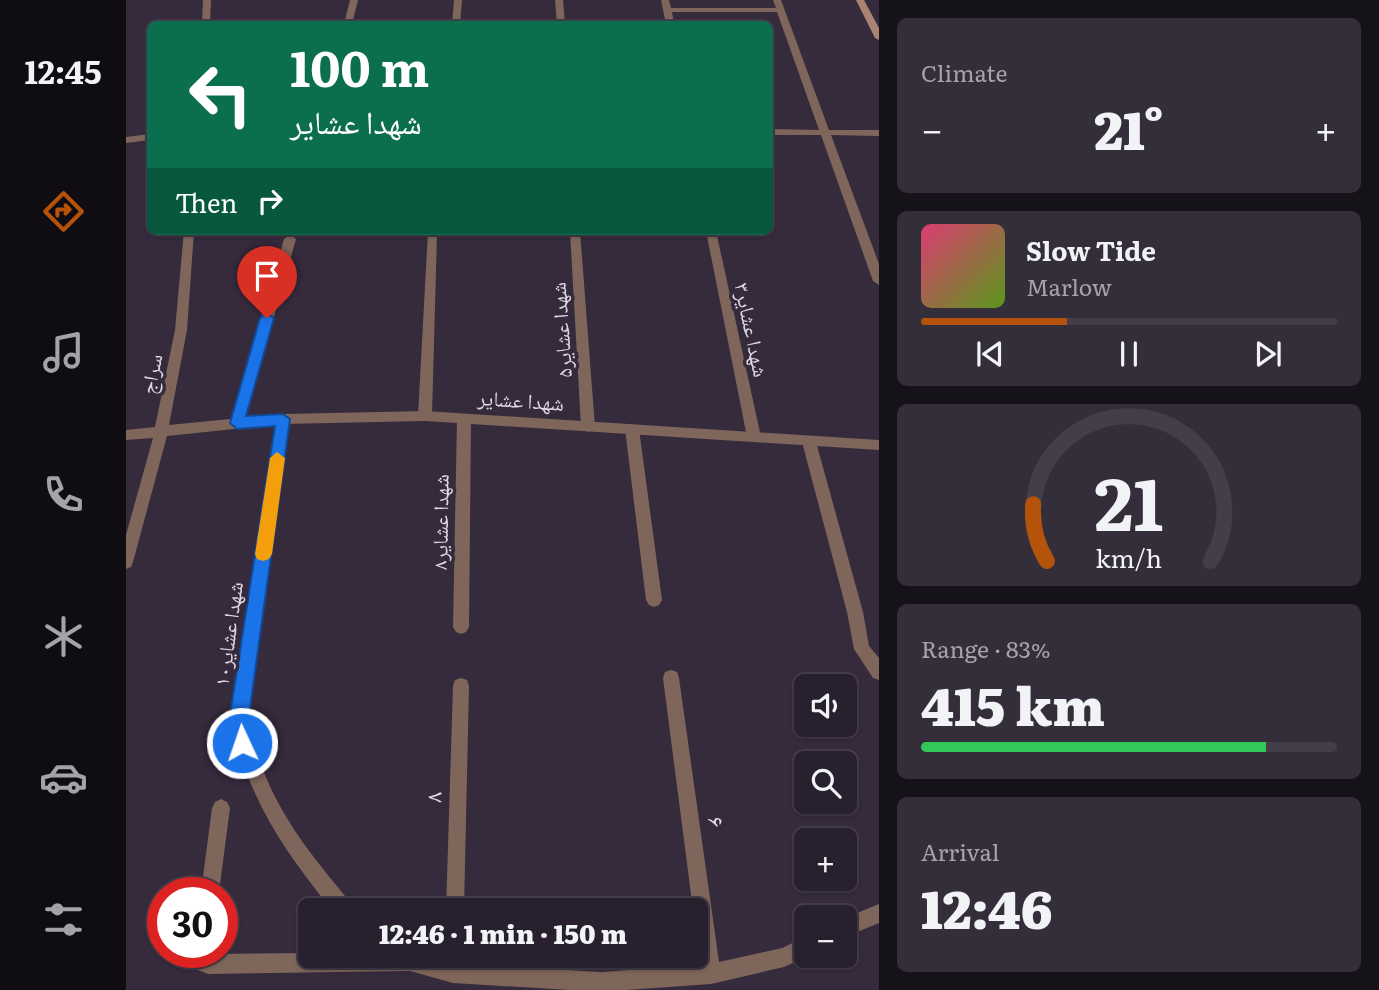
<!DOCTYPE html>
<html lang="en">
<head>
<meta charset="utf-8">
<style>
  :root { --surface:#28202e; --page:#342d3a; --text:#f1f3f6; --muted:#a5a3aa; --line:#443e4a; --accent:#b45309 }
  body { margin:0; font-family:Literata,"Noto Naskh Arabic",serif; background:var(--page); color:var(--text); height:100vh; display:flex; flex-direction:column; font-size:26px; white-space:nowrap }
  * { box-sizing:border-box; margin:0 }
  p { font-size:23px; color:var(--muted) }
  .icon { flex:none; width:38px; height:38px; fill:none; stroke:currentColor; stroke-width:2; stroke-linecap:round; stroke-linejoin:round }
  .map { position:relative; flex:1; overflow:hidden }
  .details { display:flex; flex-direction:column; gap:18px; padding:18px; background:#161219; width:500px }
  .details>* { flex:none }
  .hud { position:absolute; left:21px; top:21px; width:626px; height:214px; border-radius:10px; box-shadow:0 2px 5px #0004,0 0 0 2px var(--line); background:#0b6e4f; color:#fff; overflow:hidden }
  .controls { position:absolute; left:668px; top:674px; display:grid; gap:14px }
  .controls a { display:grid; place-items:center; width:63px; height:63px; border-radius:10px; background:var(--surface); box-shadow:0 2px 5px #0004,0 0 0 2px var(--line); font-size:35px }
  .speed { position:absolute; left:21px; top:877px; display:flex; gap:14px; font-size:35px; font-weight:700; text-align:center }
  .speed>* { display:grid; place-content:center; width:91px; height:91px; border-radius:50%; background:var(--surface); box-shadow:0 2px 5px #0004,0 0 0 2px var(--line); line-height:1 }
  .speed .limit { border:10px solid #d22; background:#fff; color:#111 }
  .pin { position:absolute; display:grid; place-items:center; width:60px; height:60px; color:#fff; margin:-72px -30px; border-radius:50% 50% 50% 0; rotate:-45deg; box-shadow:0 0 7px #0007 }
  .pin .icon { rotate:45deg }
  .me { position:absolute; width:77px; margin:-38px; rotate:357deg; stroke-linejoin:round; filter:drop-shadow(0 0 5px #0008) }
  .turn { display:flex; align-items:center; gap:24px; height:147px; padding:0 28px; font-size:32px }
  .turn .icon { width:91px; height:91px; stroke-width:2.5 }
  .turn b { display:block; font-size:49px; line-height:60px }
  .then { display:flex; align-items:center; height:66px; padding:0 28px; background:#0003; gap:14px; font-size:26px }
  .big { font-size:52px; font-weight:800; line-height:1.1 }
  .details .widget { flex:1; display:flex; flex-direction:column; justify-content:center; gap:10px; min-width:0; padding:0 24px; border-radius:10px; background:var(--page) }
  .details .dial { align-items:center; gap:0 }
  .dial svg { height:182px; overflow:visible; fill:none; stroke:var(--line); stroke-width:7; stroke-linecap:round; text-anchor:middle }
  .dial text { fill:var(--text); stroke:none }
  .song { display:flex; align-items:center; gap:21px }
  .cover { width:84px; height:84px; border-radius:10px; background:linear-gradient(135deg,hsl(340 70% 55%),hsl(90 70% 35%)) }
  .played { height:7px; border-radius:4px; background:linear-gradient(90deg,var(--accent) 35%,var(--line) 35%) }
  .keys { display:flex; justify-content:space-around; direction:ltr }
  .heat { display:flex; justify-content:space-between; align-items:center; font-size:38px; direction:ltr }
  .charge { height:10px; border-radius:5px; background:linear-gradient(90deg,#34c759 83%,var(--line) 0) }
  .trip { position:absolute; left:172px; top:898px; width:410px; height:70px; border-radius:10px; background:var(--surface); box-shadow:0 2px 5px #0004,0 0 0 2px var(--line); font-weight:800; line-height:70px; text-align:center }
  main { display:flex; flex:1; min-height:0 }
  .tabs { display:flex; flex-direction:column; width:126px; justify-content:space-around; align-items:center; background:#100d12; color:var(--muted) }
  .tabs .icon { width:49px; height:49px }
  .tabs .active { color:var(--accent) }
  .tabs b { font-size:32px; color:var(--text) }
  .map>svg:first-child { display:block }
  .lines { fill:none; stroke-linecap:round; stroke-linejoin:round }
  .minor { fill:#7e665a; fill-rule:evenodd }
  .tertiary { fill:#7e665a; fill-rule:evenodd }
  .secondary { fill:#a98472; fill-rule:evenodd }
  .route { fill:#1a73e8; stroke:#114b97; stroke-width:2 }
  .slow { fill:#f59e0b }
  .labels { text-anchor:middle; stroke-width:7; stroke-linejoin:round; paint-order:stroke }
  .street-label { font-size:21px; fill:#dfd7e4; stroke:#362a3d }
  .near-street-label { font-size:24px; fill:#dfd7e4; stroke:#362a3d }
</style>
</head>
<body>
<main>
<nav class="tabs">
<b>12:45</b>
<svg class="icon active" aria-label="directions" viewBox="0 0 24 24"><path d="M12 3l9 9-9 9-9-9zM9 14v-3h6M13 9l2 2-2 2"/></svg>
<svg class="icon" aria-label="music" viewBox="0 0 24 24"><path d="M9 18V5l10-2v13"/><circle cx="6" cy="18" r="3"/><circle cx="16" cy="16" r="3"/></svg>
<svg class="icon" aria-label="phone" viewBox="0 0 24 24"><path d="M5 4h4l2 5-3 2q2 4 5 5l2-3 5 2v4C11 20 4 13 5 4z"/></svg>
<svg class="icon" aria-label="climate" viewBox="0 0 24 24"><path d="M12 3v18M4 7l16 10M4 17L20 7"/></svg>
<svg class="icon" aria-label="car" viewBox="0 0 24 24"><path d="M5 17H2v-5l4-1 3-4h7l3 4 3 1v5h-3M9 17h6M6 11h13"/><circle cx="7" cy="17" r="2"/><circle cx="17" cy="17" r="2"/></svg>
<svg class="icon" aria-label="filters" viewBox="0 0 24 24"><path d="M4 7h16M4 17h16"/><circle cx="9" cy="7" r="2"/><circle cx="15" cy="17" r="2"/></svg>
</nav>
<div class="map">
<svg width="753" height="990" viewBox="0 0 753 990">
  <rect width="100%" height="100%" fill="#362a3d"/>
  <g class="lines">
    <path class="minor" d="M224,0H232L226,24H218Z
      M328,0H336L334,24H326Z
      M429,0H437L439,24H431Z
      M535,0H543L545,8H650L647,0H655L703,130H753V136L705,135L753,264V285L747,281L695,135H644V129L693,130L651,12H546L548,24H540Z
      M24,134V140L0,143V137Z
      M302,231L311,233L306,416L299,421L292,416Z
      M444,231H454L469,427L462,432L455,427Z
      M580,231H590L635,437L628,442L621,437Z
      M164,235L170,239L118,423L111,428L104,423L158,239Z
      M157,414L164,419L122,715C136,795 175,843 225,903L227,910H206C157,849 118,794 106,715L150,419Z
      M338,414L345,419L343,627L340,632L335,634L330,632L327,627L331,419Z
      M506,424L513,429L536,600L533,605L528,607L523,605L520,600L499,429Z
      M683,437L690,442L737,612L743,646L753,658V680L747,678L728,649L721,612L676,442Z
      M545,670L551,672L553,678L593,962L656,948L681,936L682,956L658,967L585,984L500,990H445L327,983L284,971L82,974L69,969L66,962L67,952H87L86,954L184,953V956H299L318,961L319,956H337V964L475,972L574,965L569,910H567L537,678L539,672Z
      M335,678L341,680L343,686L338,910H320L327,686L329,680Z
      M95,799L101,802L104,808L93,892H75L86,808L89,802Z
      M753,904V923L719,937V918Z"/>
    <path class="tertiary" d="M77,0H85L84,24H76Z
      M58,231H68L61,330L43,425L157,414L299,411L753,440V450L299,421L157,424L41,436L7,562L5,567L0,569V535L27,438L0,440V430L29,427L49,330Z"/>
    <path class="secondary" d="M730,0H738L753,28V40L749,38Z"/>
  </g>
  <path class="route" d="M141,313L148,318L120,416L157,414L164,419L123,715L126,743L123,750L116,753L110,750L104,715L149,426L111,429L104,423L134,318Z"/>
  <path class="slow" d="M151,452L159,458L146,554L143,559L137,561L131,559L129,554L144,458Z"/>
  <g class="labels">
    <g class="street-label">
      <text transform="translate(436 330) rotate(-94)" y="7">شهدا عشایر۵</text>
      <text transform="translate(625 330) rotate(78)" y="7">شهدا عشایر۳</text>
      <text transform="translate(26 374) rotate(-79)" y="7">سراج</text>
      <text transform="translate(395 401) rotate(4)" y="7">شهدا عشایر</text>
      <text transform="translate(315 522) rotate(-89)" y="7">شهدا عشایر۸</text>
      <text transform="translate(103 634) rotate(-82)" y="7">شهدا عشایر۱۰</text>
    </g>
    <g class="near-street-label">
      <text transform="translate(308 797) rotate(-88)" y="8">۸</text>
      <text transform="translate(590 822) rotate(82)" y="8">۶</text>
    </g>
  </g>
</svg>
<div class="controls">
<a><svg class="icon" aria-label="sound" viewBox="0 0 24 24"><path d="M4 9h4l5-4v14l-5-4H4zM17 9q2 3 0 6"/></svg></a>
<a><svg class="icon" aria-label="search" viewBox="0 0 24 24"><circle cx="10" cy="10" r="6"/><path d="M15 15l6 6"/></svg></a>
<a>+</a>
<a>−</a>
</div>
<div class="speed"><div class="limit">30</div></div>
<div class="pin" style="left:141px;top:318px;background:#d93025"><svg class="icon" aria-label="arrive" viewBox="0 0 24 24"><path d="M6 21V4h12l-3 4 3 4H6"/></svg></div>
<svg class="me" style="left:116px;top:743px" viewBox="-20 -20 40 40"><circle r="17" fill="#1a73e8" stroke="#fff" stroke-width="3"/><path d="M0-11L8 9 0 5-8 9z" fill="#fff"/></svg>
<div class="trip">12:46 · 1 min · 150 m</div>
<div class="hud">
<div class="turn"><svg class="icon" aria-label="left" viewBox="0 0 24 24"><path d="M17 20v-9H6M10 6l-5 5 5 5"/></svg><div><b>100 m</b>شهدا عشایر</div></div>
<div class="then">Then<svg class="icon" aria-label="right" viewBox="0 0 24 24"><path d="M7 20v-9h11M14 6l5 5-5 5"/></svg></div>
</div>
</div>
<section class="details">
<div class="widget"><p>Climate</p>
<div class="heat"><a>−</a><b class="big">21°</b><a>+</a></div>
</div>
<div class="widget">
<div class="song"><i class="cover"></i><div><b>Slow Tide</b><p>Marlow</p></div></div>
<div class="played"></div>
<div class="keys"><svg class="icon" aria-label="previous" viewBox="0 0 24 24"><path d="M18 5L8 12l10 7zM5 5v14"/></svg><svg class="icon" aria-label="pause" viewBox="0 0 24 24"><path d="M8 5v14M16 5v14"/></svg><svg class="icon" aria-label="next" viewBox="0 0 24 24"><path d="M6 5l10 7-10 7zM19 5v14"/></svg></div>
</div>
<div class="widget dial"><svg viewBox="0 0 100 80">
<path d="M14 69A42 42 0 1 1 86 69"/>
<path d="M14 69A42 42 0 0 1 8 44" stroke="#b45309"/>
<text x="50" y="56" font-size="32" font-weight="700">21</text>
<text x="50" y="72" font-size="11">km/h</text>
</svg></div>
<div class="widget"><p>Range · 83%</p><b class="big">415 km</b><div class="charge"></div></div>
<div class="widget"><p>Arrival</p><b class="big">12:46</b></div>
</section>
</main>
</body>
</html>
